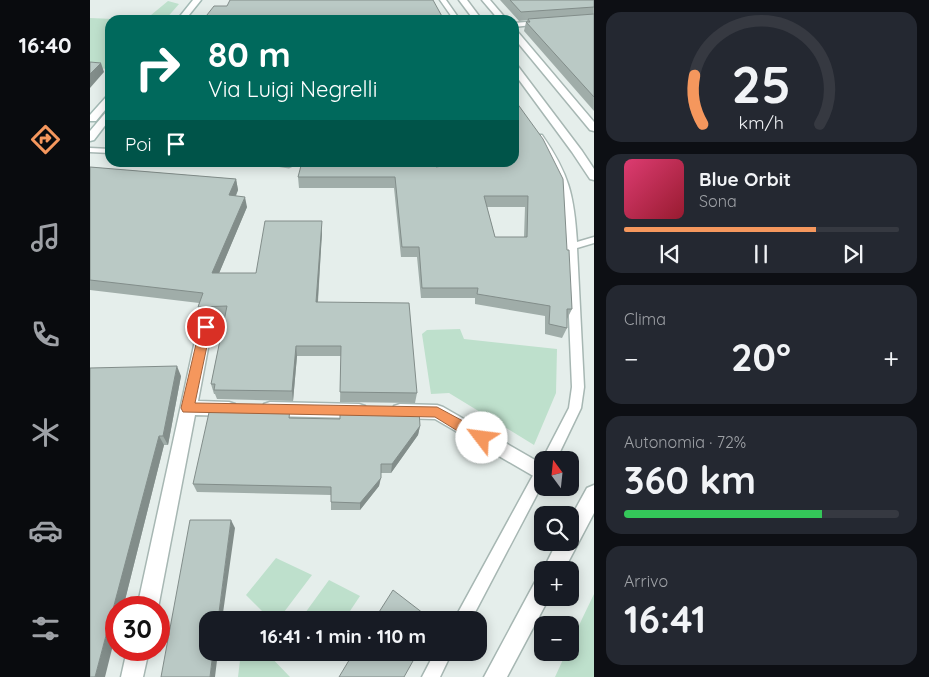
<!DOCTYPE html>
<html lang="it">
<head>
<meta charset="utf-8">
<style>
  :root { --surface:#171b24; --page:#242831; --text:#f1f3f6; --muted:#9ea1a6; --line:#363941; --accent:#f5975d }
  body { margin:0; font-family:Quicksand,sans-serif; background:var(--page); color:var(--text); height:100vh; display:flex; flex-direction:column; font-size:19px; white-space:nowrap }
  * { box-sizing:border-box; margin:0 }
  p { font-size:16px; color:var(--muted) }
  .icon { flex:none; width:28px; height:28px; fill:none; stroke:currentColor; stroke-width:2; stroke-linecap:round; stroke-linejoin:round }
  .map { position:relative; flex:1; overflow:hidden }
  .panel { display:flex; flex-direction:column; gap:12px; padding:12px; background:#0d0f14; width:335px }
  .panel>* { flex:none }
  .top-card { position:absolute; left:15px; top:15px; width:414px; height:152px; border-radius:15px; box-shadow:0 2px 12px #0003; background:#00695c; color:#fff; overflow:hidden }
  .needle { width:32px; rotate:345deg }
  .tools { position:absolute; left:444px; top:451px; display:grid; gap:10px }
  .tools a { display:grid; place-items:center; width:45px; height:45px; border-radius:10px; background:var(--surface); box-shadow:0 2px 12px #0003; font-size:25px }
  .speed { position:absolute; left:15px; top:596px; display:flex; gap:10px; font-size:25px; font-weight:700; text-align:center }
  .speed>* { display:grid; place-content:center; width:65px; height:65px; border-radius:50%; background:var(--surface); box-shadow:0 2px 12px #0003; line-height:1 }
  .speed .limit { border:8px solid #d22; background:#fff; color:#111 }
  .pin { position:absolute; display:grid; place-items:center; width:42px; height:42px; color:#fff; margin:-21px; border:2px solid #fff; border-radius:50%; box-shadow:0 1px 5px #0007 }
  .me { position:absolute; width:55px; margin:-28px; rotate:300deg; stroke-linejoin:round; filter:drop-shadow(0 0 4px #0008) }
  .turn { display:flex; align-items:center; gap:18px; height:105px; padding:0 20px; font-size:22px }
  .turn .icon { width:65px; height:65px; stroke-width:2.5 }
  .turn b { display:block; font-size:35px; line-height:42px }
  .then { display:flex; align-items:center; height:48px; padding:0 20px; background:#0003; gap:10px; font-size:19px }
  .big { font-size:38px; font-weight:700; line-height:1.1 }
  .panel .tile { flex:1; display:flex; flex-direction:column; justify-content:center; gap:8px; min-width:0; padding:0 18px; border-radius:15px; background:var(--page) }
  .panel .dial { align-items:center; gap:0 }
  .dial svg { height:130px; overflow:visible; fill:none; stroke:var(--line); stroke-width:7; stroke-linecap:round; text-anchor:middle }
  .dial text { fill:var(--text); stroke:none }
  .song { display:flex; align-items:center; gap:15px }
  .cover { width:60px; height:60px; border-radius:8px; background:linear-gradient(135deg,hsl(340 70% 55%),hsl(350 70% 35%)) }
  .played { height:5px; border-radius:2px; background:linear-gradient(90deg,var(--accent) 70%,var(--line) 70%) }
  .keys { display:flex; justify-content:space-around; direction:ltr }
  .heat { display:flex; justify-content:space-between; align-items:center; font-size:28px; direction:ltr }
  .charge { height:8px; border-radius:4px; background:linear-gradient(90deg,#34c759 72%,var(--line) 0) }
  .trip { position:absolute; left:109px; top:611px; width:288px; height:50px; border-radius:15px; background:var(--surface); box-shadow:0 2px 12px #0003; font-weight:700; line-height:50px; text-align:center }
  main { display:flex; flex:1; min-height:0 }
  .tab-bar { display:flex; flex-direction:column; width:90px; justify-content:space-around; align-items:center; background:#090b0e; color:var(--muted) }
  .tab-bar .icon { width:35px; height:35px }
  .tab-bar .current { color:var(--accent) }
  .tab-bar b { font-size:22px; color:var(--text) }
  .map>svg:first-child { display:block }
  .green { fill:#bee0cc }
  .lines { fill:none; stroke-linecap:round; stroke-linejoin:round }
  .service-casing { stroke:#a7b7b3; stroke-width:3 }
  .minor-casing { stroke:#a7b7b3; stroke-width:3 }
  .secondary-casing { stroke:#a3bab5; stroke-width:3 }
  .service { fill:#fff; fill-rule:evenodd }
  .minor { fill:#fff; fill-rule:evenodd }
  .secondary { fill:#fff; fill-rule:evenodd }
  .wall { fill:#a0ada9; fill-rule:evenodd }
  .shaded-wall { fill:#828d8a }
  .building { fill:#bac9c5; stroke:#828d8a; fill-rule:evenodd }
  .route { fill:#f5975d; stroke:#9f623c }
</style>
</head>
<body>
<main>
<nav class="tab-bar">
<b>16:40</b>
<svg class="icon current" aria-label="directions" viewBox="0 0 24 24"><path d="M12 3l9 9-9 9-9-9zM9 14v-3h6M13 9l2 2-2 2"/></svg>
<svg class="icon" aria-label="music" viewBox="0 0 24 24"><path d="M9 18V5l10-2v13"/><circle cx="6" cy="18" r="3"/><circle cx="16" cy="16" r="3"/></svg>
<svg class="icon" aria-label="phone" viewBox="0 0 24 24"><path d="M5 4h4l2 5-3 2q2 4 5 5l2-3 5 2v4C11 20 4 13 5 4z"/></svg>
<svg class="icon" aria-label="climate" viewBox="0 0 24 24"><path d="M12 3v18M4 7l16 10M4 17L20 7"/></svg>
<svg class="icon" aria-label="car" viewBox="0 0 24 24"><path d="M5 17H2v-5l4-1 3-4h7l3 4 3 1v5h-3M9 17h6M6 11h13"/><circle cx="7" cy="17" r="2"/><circle cx="17" cy="17" r="2"/></svg>
<svg class="icon" aria-label="filters" viewBox="0 0 24 24"><path d="M4 7h16M4 17h16"/><circle cx="9" cy="7" r="2"/><circle cx="15" cy="17" r="2"/></svg>
</nav>
<div class="map">
<svg width="504" height="677" viewBox="0 0 504 677">
  <rect width="100%" height="100%" fill="#e5eeeb"/>
  <path class="green" d="M78,1L89,4L75,20H55Z
    M0,18L47,20H20V69L0,68Z
    M370,329L374,339L467,349L466,393L444,445L359,393L341,394L332,334L337,330Z
    M186,558L222,575L188,620H181L156,595Z
    M239,580L270,596L254,620H210Z
    M504,594V677H465L476,653L480,652V644Z
    M151,652L177,653L200,677H148Z"/>
  <g class="lines">
    <g class="service-casing">
      <path id="service" d="M350,0H356L370,20H364Z
        M449,21L451,24L424,27V23Z
        M446,135H452C479,174 484,195 487,242L504,237V243L487,248L494,387L491,408L466,460H452L479,408L482,387L474,200L468,177L463,165L445,137Z
        M0,148L20,149V153L0,152Z
        M167,162H199L203,165L199,167Z
        M452,466V485L381,620H364L447,468Z
        M345,652H362L350,677H332Z"/>
    </g>
    <g class="minor-casing">
      <path id="minor" d="M369,0H377L392,20H384Z
        M392,0H400L417,20H409Z
        M424,31H427L504,122V131L500,130L424,38Z
        M424,64L427,65L492,151L504,169V180L500,179L482,152L424,73Z
        M115,321L120,323L122,327L108,401L139,402L145,404L147,409L145,414L139,416L105,415L68,608H47L108,327L110,323Z
        M180,402L269,404L275,406L277,411L275,416L269,418L180,416L174,414L172,409L174,404Z
        M310,404L347,405L353,407L452,464V481L345,419L310,418L304,416L302,411L304,406Z
        M504,485V513L474,570H453L467,542H480V519L497,488Z
        M452,579V598H459L417,677H394L445,582Z
        M37,650H59L53,677H31Z"/>
    </g>
    <g class="secondary-casing">
      <path id="secondary" d="M103,0H111L95,20H87Z
        M20,95V104L6,121H0V115L17,96Z
        M20,110V119L4,140L0,141V131L17,111Z"/>
    </g>
    <use href="#service" class="service"/>
    <use href="#minor" class="minor"/>
    <use href="#secondary" class="secondary"/>
  </g>
  <path class="wall" d="M410,0H504V111L434,31L436,22H437V20L429,21Z
    M415,162H424L477,250L482,309L477,319V328L472,338L455,334V316L385,304V298H331L327,257H311L304,188H209L208,177L346,167L415,163ZM397,207H435L434,237H405Z
    M0,167L146,179L148,190L146,196L157,207L129,273H166L232,232L228,302L327,393L325,403L250,402L251,356H207L203,401L127,399L125,394H124L121,384L135,316L111,317L108,307L109,303L0,290Z
    M0,368L91,376L78,445H74L33,608H26Z
    M201,418L330,426L328,435L301,473H291L289,486L270,510H241V495L107,492L103,484Z"/>
  <path class="shaded-wall" d="M11,63L14,72L0,88V74Z
    M146,179L148,190L141,206L139,195Z
    M155,197L157,207L125,283L122,273Z
    M232,221V232L227,312L226,302Z
    M206,346L207,356L203,401L202,391Z
    M87,366L91,376L78,445L73,436Z
    M330,426L328,435L301,473L302,464Z
    M69,436L74,445L33,608H26V633L15,677H5Z
    M291,478L289,486L270,510V503Z
    M141,520L145,528L132,620H128Z
    M123,652H128L125,677H120Z"/>
  <path class="building" d="M140,0H343L354,20H113L124,6H137Z
    M420,0H504V7L431,12Z
    M504,14V97L436,22H440L438,19Z
    M0,62L11,63L0,74Z
    M424,99L453,139L473,179L477,250H479L482,309H477V328L459,324L460,306L387,294L388,288H332L329,247H312L305,177H208L212,162H346V167L378,162L419,164V162H424ZM394,196H438L437,237H405Z
    M0,167L146,179L139,195L155,197L122,273H166L175,221H232L226,302L319,303L327,393L250,392L251,346H206L202,391L124,390L125,384H121L137,306L108,307L113,293L0,280Z
    M87,366L73,436H69L5,677H0V368Z
    M120,408L200,409L199,418L250,419V410L329,411L330,426L302,464H291V478L270,503L241,502V487L103,484Z
    M100,520H141L128,620H118V652H123L120,677H71Z
    M303,590L342,620H284Z
    M264,652H328L314,677H249Z"/>
  <path class="route" d="M116,323L121,327L105,403L347,407L397,434L398,438L397,443L392,444L387,443L345,417L93,412L91,408L110,327Z"/>
</svg>
<div class="tools">
<a><svg class="needle" viewBox="-14 -14 28 28"><path d="M0-13l5 13h-10z" fill="#e53935"/><path d="M0 13l5-13h-10z" fill="#9ea1a6"/></svg></a>
<a><svg class="icon" aria-label="search" viewBox="0 0 24 24"><circle cx="10" cy="10" r="6"/><path d="M15 15l6 6"/></svg></a>
<a>+</a>
<a>−</a>
</div>
<div class="speed"><div class="limit">30</div></div>
<div class="pin" style="left:116px;top:327px;background:#d93025"><svg class="icon" aria-label="arrive" viewBox="0 0 24 24"><path d="M6 21V4h12l-3 4 3 4H6"/></svg></div>
<svg class="me" style="left:392px;top:438px" viewBox="-20 -20 40 40"><circle r="19" fill="#fff"/><path d="M0-13L10 11 0 6-10 11z" fill="#f5975d"/></svg>
<div class="trip">16:41 · 1 min · 110 m</div>
<div class="top-card">
<div class="turn"><svg class="icon" aria-label="right" viewBox="0 0 24 24"><path d="M7 20v-9h11M14 6l5 5-5 5"/></svg><div><b>80 m</b>Via Luigi Negrelli</div></div>
<div class="then">Poi<svg class="icon" aria-label="arrive" viewBox="0 0 24 24"><path d="M6 21V4h12l-3 4 3 4H6"/></svg></div>
</div>
</div>
<section class="panel">
<div class="tile dial"><svg viewBox="0 0 100 80">
<path d="M14 69A42 42 0 1 1 86 69"/>
<path d="M14 69A42 42 0 0 1 9 39" stroke="#f5975d"/>
<text x="50" y="56" font-size="32" font-weight="700">25</text>
<text x="50" y="72" font-size="11">km/h</text>
</svg></div>
<div class="tile">
<div class="song"><i class="cover"></i><div><b>Blue Orbit</b><p>Sona</p></div></div>
<div class="played"></div>
<div class="keys"><svg class="icon" aria-label="previous" viewBox="0 0 24 24"><path d="M18 5L8 12l10 7zM5 5v14"/></svg><svg class="icon" aria-label="pause" viewBox="0 0 24 24"><path d="M8 5v14M16 5v14"/></svg><svg class="icon" aria-label="next" viewBox="0 0 24 24"><path d="M6 5l10 7-10 7zM19 5v14"/></svg></div>
</div>
<div class="tile"><p>Clima</p>
<div class="heat"><a>−</a><b class="big">20°</b><a>+</a></div>
</div>
<div class="tile"><p>Autonomia · 72%</p><b class="big">360 km</b><div class="charge"></div></div>
<div class="tile"><p>Arrivo</p><b class="big">16:41</b></div>
</section>
</main>
</body>
</html>
